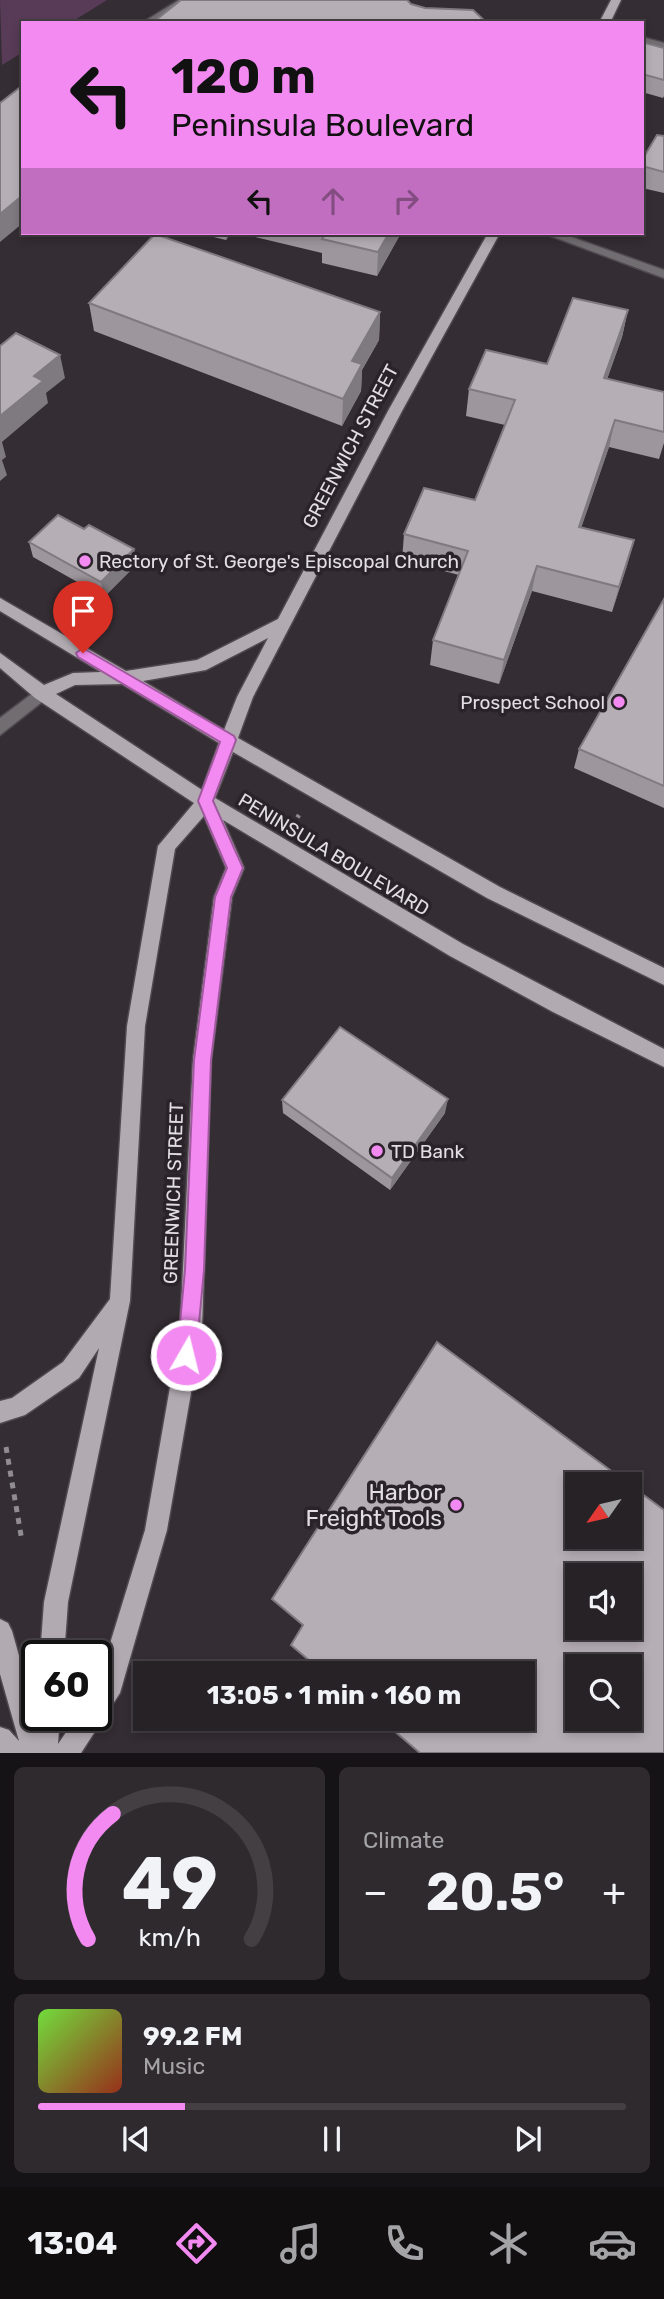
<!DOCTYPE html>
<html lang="en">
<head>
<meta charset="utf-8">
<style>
  :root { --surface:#272226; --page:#2f2a2e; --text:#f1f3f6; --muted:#a4a4a7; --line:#433f43; --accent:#f38af1 }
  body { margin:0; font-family:Rubik,sans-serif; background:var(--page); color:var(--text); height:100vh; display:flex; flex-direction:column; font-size:26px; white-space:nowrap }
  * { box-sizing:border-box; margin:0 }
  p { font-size:23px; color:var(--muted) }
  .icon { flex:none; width:38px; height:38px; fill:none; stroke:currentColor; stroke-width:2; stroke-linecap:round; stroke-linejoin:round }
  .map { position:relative; height:1753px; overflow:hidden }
  .sheet { display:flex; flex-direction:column; gap:14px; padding:14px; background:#151315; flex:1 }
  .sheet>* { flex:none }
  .banner { position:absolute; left:21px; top:21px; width:623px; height:214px; border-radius:0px; box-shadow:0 4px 10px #0003,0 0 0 2px var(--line); background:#f38af1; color:#111; overflow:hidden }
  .needle { width:46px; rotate:236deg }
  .fabs { position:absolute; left:565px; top:1472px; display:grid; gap:14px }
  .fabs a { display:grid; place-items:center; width:77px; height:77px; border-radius:0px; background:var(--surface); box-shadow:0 4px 10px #0003,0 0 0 2px var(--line); font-size:35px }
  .speed { position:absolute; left:21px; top:1640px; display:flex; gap:14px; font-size:35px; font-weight:700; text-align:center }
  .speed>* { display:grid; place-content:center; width:91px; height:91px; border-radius:50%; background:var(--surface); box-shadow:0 4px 10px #0003,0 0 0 2px var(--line); line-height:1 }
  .speed .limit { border:4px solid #111; border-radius:10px; background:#fff; color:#111 }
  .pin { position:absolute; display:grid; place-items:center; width:60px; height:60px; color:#fff; margin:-72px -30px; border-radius:50% 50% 50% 0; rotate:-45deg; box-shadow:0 0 7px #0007 }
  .pin .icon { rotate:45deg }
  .me { position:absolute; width:77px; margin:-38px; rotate:8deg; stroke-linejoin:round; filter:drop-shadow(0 0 5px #0008) }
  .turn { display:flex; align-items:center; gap:24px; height:147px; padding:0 35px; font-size:32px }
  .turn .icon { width:91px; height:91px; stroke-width:2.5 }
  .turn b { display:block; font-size:49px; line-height:60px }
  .lanes { display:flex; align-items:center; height:66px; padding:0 35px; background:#0003; justify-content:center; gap:35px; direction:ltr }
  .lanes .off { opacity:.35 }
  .big { font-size:52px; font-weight:700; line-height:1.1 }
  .sheet .tile { flex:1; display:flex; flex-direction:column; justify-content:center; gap:10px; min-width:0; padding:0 24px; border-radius:10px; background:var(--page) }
  .sheet .dial { align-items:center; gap:0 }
  .dial svg { height:182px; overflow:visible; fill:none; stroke:var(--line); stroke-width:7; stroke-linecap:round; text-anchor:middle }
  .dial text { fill:var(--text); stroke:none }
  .song { display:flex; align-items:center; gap:21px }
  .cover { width:84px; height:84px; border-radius:10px; background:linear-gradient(135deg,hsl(100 70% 55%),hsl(10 70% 35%)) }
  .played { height:7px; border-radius:4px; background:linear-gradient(90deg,var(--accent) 25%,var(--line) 25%) }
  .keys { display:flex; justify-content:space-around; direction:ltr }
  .heat { display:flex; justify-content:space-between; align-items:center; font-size:38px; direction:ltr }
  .sheet .tiles { flex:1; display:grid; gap:14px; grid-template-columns:1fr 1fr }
  .tile:last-child { grid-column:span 2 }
  .trip { position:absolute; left:133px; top:1661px; width:402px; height:70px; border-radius:0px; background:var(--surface); box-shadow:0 4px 10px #0003,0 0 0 2px var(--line); font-weight:700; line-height:70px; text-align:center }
  .tabs { display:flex; height:112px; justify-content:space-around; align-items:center; background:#100e0f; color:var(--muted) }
  .tabs .icon { width:49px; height:49px }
  .tabs .on { color:var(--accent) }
  .tabs b { font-size:32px; color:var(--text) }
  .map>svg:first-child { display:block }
  .green { fill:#583b57 }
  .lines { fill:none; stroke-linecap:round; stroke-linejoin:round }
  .minor-casing { stroke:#50494f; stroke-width:3 }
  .major-casing { stroke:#50494f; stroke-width:3 }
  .path-far1 { stroke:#918c91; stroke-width:4.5; stroke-dasharray:5 5; stroke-linecap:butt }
  .path { stroke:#918c91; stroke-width:5; stroke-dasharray:6 6; stroke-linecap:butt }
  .minor { fill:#716d70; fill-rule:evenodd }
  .major { fill:#b1aab0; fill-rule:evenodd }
  .wall { fill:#9d969c }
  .shaded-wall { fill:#7f7a7f }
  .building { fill:#b6aeb5; stroke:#7f7a7f; stroke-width:2; fill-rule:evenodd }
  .route { fill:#f38af1; stroke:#9e5a9d; stroke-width:2 }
  .poi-dot { fill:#f38af1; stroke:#2a2329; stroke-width:2.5 }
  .labels { text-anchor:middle; stroke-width:7; stroke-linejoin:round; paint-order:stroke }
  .street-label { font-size:19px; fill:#e2dee2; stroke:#2a2329 }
  .poi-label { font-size:19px; fill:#e2dee2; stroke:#2a2329; text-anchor:start }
  .near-poi-label { font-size:23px; fill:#e2dee2; stroke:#2a2329; text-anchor:end }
</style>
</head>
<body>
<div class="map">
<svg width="664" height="1753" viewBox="0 0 664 1753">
  <rect width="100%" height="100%" fill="#342d33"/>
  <path class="green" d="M0,0H107L70,23H23V52L2,65Z"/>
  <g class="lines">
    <g class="minor-casing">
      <path id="minor" d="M179,0H191C177,14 162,23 142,23Z
        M642,37L664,43V50L642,44Z
        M543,233H560L664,270V278Z
        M41,687L49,693L47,698L0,735V718Z"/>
    </g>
    <g class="major-casing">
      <path id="major" d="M611,0H621L610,23H599Z
        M488,233H500L402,411L253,697L238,738L500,887L664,968V985L487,898L233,752L215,798L463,944L664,1049V1067L553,1012L450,956L223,820L244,868L232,897L211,1060L202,1330L167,1530L120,1693L81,1753H0V1727L9,1730L19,1741L0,1674V1619L8,1623L12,1631L36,1716L37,1713L60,1715L58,1744L78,1715H96V1689L145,1530L180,1330L193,1060L214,897L226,868L204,816L175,849L145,1026L130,1301L68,1602L64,1656H40L44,1602L99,1348L79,1378L25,1415L0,1423V1401L12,1398L63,1362L110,1299L127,1026L158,846L194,803L35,698L0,668V653L44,685L73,673L101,672L0,611V598L126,671L197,660L278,619L388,411ZM268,638L237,697L224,730L143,681L206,670ZM122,684L219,743L202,790L56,694L75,685Z"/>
    </g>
    <path class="path-far1" d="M292,826L299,815"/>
    <path class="path" d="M6,1447L22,1541"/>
    <use href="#minor" class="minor"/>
    <use href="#major" class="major"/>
  </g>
  <path class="wall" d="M642,42L664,48V96L663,98L642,92Z
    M664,136V193L642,188V160Z
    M197,233H231L226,240Z
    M238,233H401L377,276L322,263V253Z
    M89,303L380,312L379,340L362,370L361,391L342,426L94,331Z
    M628,310L622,337L607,379L664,392V443L659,459L609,447L581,527L634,540L612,612L532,591L499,684L430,665L433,640L459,575L402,560L404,534L475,500L505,425L466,416L469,389L547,364Z
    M84,529L134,549L137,564L104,597L33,557L29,542Z
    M664,599V808L574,768L579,749Z
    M282,1100L445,1113L390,1190L283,1113Z"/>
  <path class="shaded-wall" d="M23,195V223L0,242V214Z
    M226,233H231L226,240Z
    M389,233H401L377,276L378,252Z
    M628,310L622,337L598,405L604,378Z
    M380,312L379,340L362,370L361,391L342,426L343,399L352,361Z
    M60,355L65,378L46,393L48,403L2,442L6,457L2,460L7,475L0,481V416L34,376Z
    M615,420L609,447L573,552L579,527Z
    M634,540L627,566L612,612L619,587Z
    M134,549L137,564L104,597L101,582Z
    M537,566L532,591L499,684L504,660Z
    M448,1099L445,1113L390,1190L392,1178Z"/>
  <path class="building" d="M181,0H407L411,4L425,8L473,10L487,23H152Z
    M642,42L664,48V80L642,74Z
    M23,85V195L0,214V103Z
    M657,135L664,136V172L642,166V160Z
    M326,233H389L378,252L322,239Z
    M155,234L380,312L352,361L362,364L343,399L89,303Z
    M573,298L628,310L604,378L664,392V432L615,420L579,527L634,540L619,587L537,566L504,660L433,640L468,551L404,534L424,488L475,500L515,400L469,389L486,350L547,364Z
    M16,333L60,355L34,376L43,381L0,416V346Z
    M58,515L84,529L89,525L134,549L101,582L29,542Z
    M664,599V786L579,749Z
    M340,1027L448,1099L392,1178L282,1100Z
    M437,1342L629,1484H578V1536H630V1485L664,1510V1753H420L379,1718H523V1673H324L291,1645L303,1625L272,1599ZM578,1575H630V1628H578ZM578,1666H630V1718H578Z"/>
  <path class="route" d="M83,648L234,736L236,740L213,801L243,868L231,897L211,1060L204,1270L196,1355L193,1362L186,1364L180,1362L177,1355L185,1270L194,1060L215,897L227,868L198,801L220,742L78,657L76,653Z"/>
  <g class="poi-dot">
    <circle cx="85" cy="561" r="7"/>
    <circle cx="619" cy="702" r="7"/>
    <circle cx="377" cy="1151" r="7"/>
    <circle cx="456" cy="1505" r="7"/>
  </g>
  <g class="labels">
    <g class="street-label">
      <text transform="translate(350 446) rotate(-62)" y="7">GREENWICH STREET</text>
      <text transform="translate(334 854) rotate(31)" y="7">PENINSULA BOULEVARD</text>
      <text transform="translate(173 1193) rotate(-88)" y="7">GREENWICH STREET</text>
    </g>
    <g class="poi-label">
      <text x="99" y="568">Rectory of St. George's Episcopal Church</text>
      <text x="605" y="709" text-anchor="end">Prospect School</text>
      <text x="391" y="1158">TD Bank</text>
    </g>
    <g class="near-poi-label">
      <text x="442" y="1500">Harbor<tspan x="442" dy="26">Freight Tools</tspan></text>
    </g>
  </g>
</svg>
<div class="fabs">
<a><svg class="needle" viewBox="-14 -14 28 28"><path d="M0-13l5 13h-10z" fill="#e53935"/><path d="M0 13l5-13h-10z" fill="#a4a4a7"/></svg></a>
<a><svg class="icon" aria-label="sound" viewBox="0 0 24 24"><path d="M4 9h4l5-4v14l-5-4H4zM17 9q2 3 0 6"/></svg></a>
<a><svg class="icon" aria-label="search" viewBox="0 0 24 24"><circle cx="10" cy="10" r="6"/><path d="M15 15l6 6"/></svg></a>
</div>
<div class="speed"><div class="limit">60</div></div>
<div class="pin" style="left:83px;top:653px;background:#d93025"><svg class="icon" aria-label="arrive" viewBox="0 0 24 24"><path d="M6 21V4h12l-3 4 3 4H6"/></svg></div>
<svg class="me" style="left:186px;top:1355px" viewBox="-20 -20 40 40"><circle r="17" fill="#f38af1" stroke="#fff" stroke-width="3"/><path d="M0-11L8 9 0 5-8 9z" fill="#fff"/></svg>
<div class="trip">13:05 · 1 min · 160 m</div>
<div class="banner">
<div class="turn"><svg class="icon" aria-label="left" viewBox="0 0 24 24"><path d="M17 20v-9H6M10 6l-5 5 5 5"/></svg><div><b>120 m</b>Peninsula Boulevard</div></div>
<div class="lanes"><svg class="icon" aria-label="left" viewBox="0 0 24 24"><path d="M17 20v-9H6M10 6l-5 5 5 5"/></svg><svg class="icon off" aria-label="ahead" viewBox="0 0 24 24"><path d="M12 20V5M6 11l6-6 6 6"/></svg><svg class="icon off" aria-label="right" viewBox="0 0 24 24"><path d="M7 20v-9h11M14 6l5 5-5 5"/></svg></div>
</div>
</div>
<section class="sheet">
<div class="tiles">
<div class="tile dial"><svg viewBox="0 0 100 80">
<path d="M14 69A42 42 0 1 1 86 69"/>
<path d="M14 69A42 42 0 0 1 25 14" stroke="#f38af1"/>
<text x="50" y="56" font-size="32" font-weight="700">49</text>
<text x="50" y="72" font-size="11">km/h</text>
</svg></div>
<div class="tile"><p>Climate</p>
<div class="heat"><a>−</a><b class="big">20.5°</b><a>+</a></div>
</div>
<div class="tile">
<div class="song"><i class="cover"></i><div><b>99.2 FM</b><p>Music</p></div></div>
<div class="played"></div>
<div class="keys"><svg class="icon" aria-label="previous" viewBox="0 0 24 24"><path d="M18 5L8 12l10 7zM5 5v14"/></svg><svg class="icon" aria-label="pause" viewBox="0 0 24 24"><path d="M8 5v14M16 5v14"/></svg><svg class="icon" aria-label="next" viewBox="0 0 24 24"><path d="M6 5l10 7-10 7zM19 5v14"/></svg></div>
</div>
</div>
</section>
<nav class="tabs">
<b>13:04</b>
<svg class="icon on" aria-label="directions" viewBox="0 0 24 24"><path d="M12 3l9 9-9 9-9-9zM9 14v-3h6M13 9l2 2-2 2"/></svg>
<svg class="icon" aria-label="music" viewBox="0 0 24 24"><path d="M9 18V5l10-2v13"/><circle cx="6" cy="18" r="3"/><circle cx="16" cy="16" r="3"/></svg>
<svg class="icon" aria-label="phone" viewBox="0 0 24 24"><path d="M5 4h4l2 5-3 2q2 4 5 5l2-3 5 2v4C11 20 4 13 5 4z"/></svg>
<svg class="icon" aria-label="climate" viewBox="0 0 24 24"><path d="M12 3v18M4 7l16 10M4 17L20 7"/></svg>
<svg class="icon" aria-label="car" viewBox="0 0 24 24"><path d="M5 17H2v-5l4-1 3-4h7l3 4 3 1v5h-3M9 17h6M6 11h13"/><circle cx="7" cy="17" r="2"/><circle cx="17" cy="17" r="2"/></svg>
</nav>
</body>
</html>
